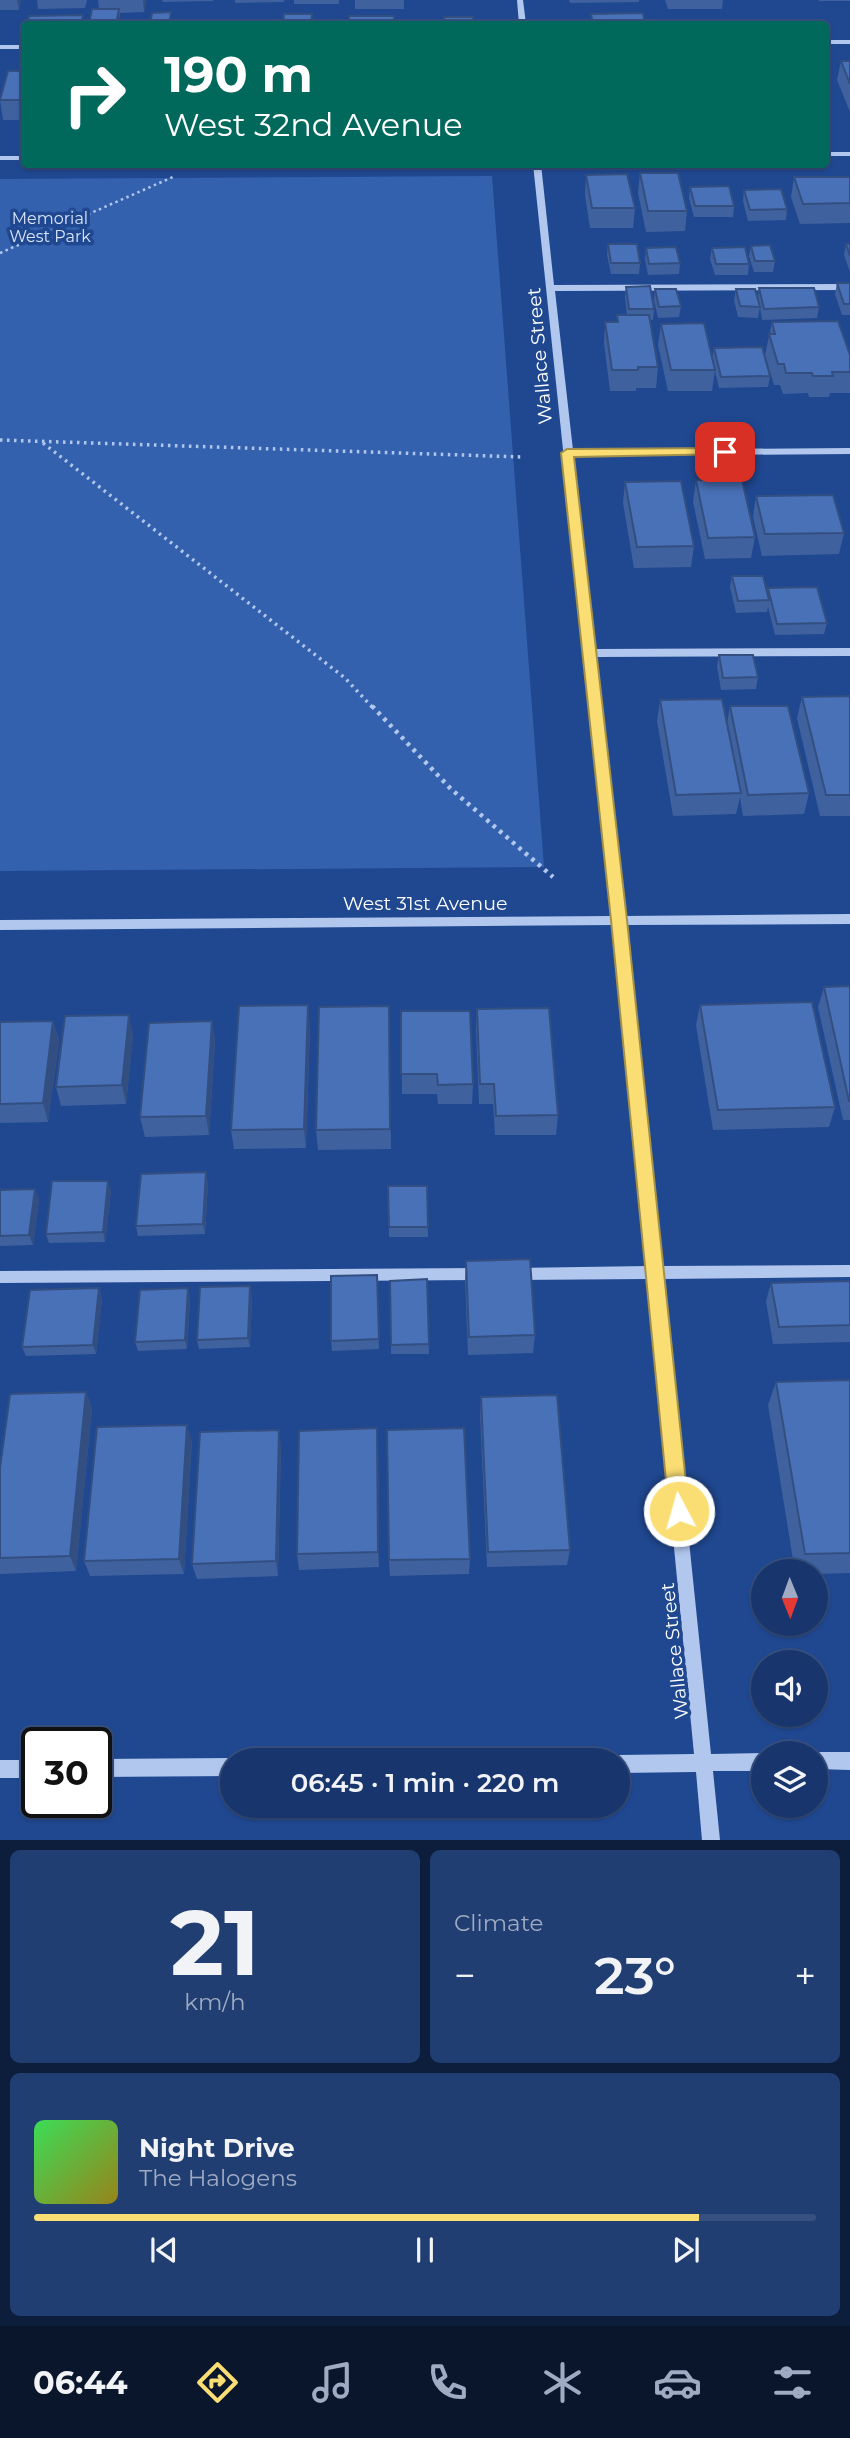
<!DOCTYPE html>
<html lang="en">
<head>
<meta charset="utf-8">
<style>
  :root { --surface:#18366d; --page:#213e72; --text:#f1f3f6; --muted:#9fabc2; --line:#365080; --accent:#fade73 }
  body { margin:0; font-family:Montserrat,sans-serif; background:var(--page); color:var(--text); height:100vh; display:flex; flex-direction:column; font-size:26px; white-space:nowrap }
  * { box-sizing:border-box; margin:0 }
  p { font-size:23px; color:var(--muted) }
  .icon { flex:none; width:38px; height:38px; fill:none; stroke:currentColor; stroke-width:2; stroke-linecap:round; stroke-linejoin:round }
  .map { position:relative; height:1840px; overflow:hidden }
  .panel { display:flex; flex-direction:column; gap:10px; padding:10px; background:#0d1e3c; flex:1 }
  .panel>* { flex:none }
  .top-card { position:absolute; left:21px; top:21px; width:808px; height:147px; border-radius:7px; box-shadow:0 2px 5px #0004,0 0 0 2px var(--line); background:#00695c; color:#fff; overflow:hidden }
  .needle { width:46px; rotate:179deg }
  .fabs { position:absolute; left:751px; top:1559px; display:grid; gap:14px }
  .fabs a { display:grid; place-items:center; width:77px; height:77px; border-radius:50%; background:var(--surface); box-shadow:0 2px 5px #0004,0 0 0 2px var(--line); font-size:35px }
  .speed { position:absolute; left:21px; top:1727px; display:flex; gap:14px; font-size:35px; font-weight:700; text-align:center }
  .speed>* { display:grid; place-content:center; width:91px; height:91px; border-radius:50%; background:var(--surface); box-shadow:0 2px 5px #0004,0 0 0 2px var(--line); line-height:1 }
  .speed .limit { border:4px solid #111; border-radius:10px; background:#fff; color:#111 }
  .pin { position:absolute; display:grid; place-items:center; width:60px; height:60px; color:#fff; margin:-30px; border-radius:14px; box-shadow:0 4px 10px #0006 }
  .me { position:absolute; width:77px; margin:-38px; rotate:354deg; stroke-linejoin:round; filter:drop-shadow(0 0 5px #0008) }
  .turn { display:flex; align-items:center; gap:24px; height:147px; padding:0 28px; font-size:32px }
  .turn .icon { width:91px; height:91px; stroke-width:2.5 }
  .turn b { display:block; font-size:49px; line-height:60px }
  .big { font-size:52px; font-weight:600; line-height:1.1 }
  .panel .card { flex:1; display:flex; flex-direction:column; justify-content:center; gap:10px; min-width:0; padding:0 24px; border-radius:10px; background:var(--page) }
  .panel .dial { align-items:center; gap:0 }
  .dial b { font-size:91px; line-height:1 }
  .song { display:flex; align-items:center; gap:21px }
  .cover { width:84px; height:84px; border-radius:10px; background:linear-gradient(135deg,hsl(130 70% 55%),hsl(50 70% 35%)) }
  .played { height:7px; border-radius:4px; background:linear-gradient(90deg,var(--accent) 85%,var(--line) 85%) }
  .keys { display:flex; justify-content:space-around; direction:ltr }
  .heat { display:flex; justify-content:space-between; align-items:center; font-size:38px; direction:ltr }
  .panel .tiles { flex:1; display:grid; gap:10px; grid-template-columns:1fr 1fr }
  .card:last-child { grid-column:span 2 }
  .trip { position:absolute; left:220px; top:1748px; width:410px; height:70px; border-radius:35px; background:var(--surface); box-shadow:0 2px 5px #0004,0 0 0 2px var(--line); font-weight:600; line-height:70px; text-align:center }
  .dock { display:flex; height:112px; justify-content:space-around; align-items:center; background:#0a162c; color:var(--muted) }
  .dock .icon { width:49px; height:49px }
  .dock .current { color:var(--accent) }
  .dock b { font-size:32px; color:var(--text) }
  .map>svg:first-child { display:block }
  .green { fill:#3461ae }
  .lines { fill:none; stroke-linecap:round; stroke-linejoin:round }
  .path-far2 { stroke:#b1c7ed; stroke-width:2.5; stroke-dasharray:2.5 3.5; stroke-linecap:butt }
  .path-far1 { stroke:#b1c7ed; stroke-width:3.5; stroke-dasharray:2.5 4.5; stroke-linecap:butt }
  .path { stroke:#b1c7ed; stroke-width:4.5; stroke-dasharray:3.5 5; stroke-linecap:butt }
  .minor { fill:#b1c7ed; fill-rule:evenodd }
  .wall { fill:#3f619e }
  .shaded-wall { fill:#334f81 }
  .building { fill:#4971b8; stroke:#334f81; stroke-width:2 }
  .route { fill:#fade73; stroke:#a2904b; stroke-width:2 }
  .labels { text-anchor:middle; stroke-width:7; stroke-linejoin:round; paint-order:stroke }
  .far-park-label { font-size:16px; fill:#d7e4f9; stroke:#204891 }
  .street-label { font-size:19px; fill:#fff; stroke:#204891 }
</style>
</head>
<body>
<div class="map">
<svg width="850" height="1840" viewBox="0 0 850 1840">
  <rect width="100%" height="100%" fill="#204891"/>
  <path class="green" d="M492,176L544,867L0,871V179Z"/>
  <g class="lines">
    <path class="path-far2" d="M0,253L173,177"/>
    <path class="path-far1" d="M0,440L523,457
      M43,443L345,678L373,708"/>
    <path class="path" d="M372,706L451,789L553,877"/>
    <path class="minor" d="M517,0H523L526,24H519Z
      M826,40H850V44H826Z
      M0,45H24V49H0Z
      M826,152H850V156H826Z
      M0,156H24V160H0Z
      M533,164H541L554,285L850,284V290L555,291L573,450L850,448V454L573,456L595,649L850,648V656L596,657L625,916L850,914V924L626,925L661,1266L850,1265V1277L662,1279L711,1754L763,1753V1771H713L720,1840H702L696,1772L618,1773V1760H611L618,1755L694,1754L648,1279L515,1280L510,1279L508,1274L510,1269L515,1268L647,1266L613,925L0,930V920L612,916Z
      M479,1268L484,1269L486,1274L484,1279L479,1280L0,1283V1271Z
      M816,1752H850V1770L816,1769V1754H813Z
      M233,1758L238,1760H233V1776L96,1777V1759Z
      M0,1760H37V1778H0Z"/>
  </g>
  <path class="wall" d="M0,0H21L19,10H0Z
    M37,0H87L85,8L38,9Z
    M98,0H146L144,12L120,13V19L99,9Z
    M162,0H213V1L163,2Z
    M235,0H284V2L235,3Z
    M294,0H339V4H294Z
    M355,0H404V9H355Z
    M569,0H639V2L570,3Z
    M665,0H723L722,9H668Z
    M819,0H850V1H819Z
    M841,61H850V112L837,80Z
    M24,71V120H3L0,100Z
    M640,173L687,211L685,231L646,232L638,193Z
    M586,175L635,208L633,228H590L585,195Z
    M794,177H850V223L800,224L791,197Z
    M690,187L734,206L733,217H694L689,198Z
    M744,190L787,209L786,220L748,221L743,201Z
    M608,244L640,263L639,274H611L607,255Z
    M846,244H850V272L844,255Z
    M751,246L775,261L773,272H754L749,256Z
    M646,248L680,263L679,274L648,275L645,259Z
    M712,248L749,264L748,275H715L710,259Z
    M837,283H850V315H842L835,294Z
    M626,287L654,309L653,320H650L658,367L656,388H636V391H610L604,343L605,322H617V315H627L625,298Z
    M759,288L819,307L817,318L762,320L760,307L758,318L738,317L734,300L736,289L758,298Z
    M655,289L681,306L679,317L658,318L654,300Z
    M772,322L850,355V393H830L829,397H809L808,393L783,394L780,385H774L765,355Z
    M661,324L715,370L712,391H668L658,345Z
    M714,348L770,376L768,387L719,388L712,359Z
    M696,480L755,537L751,558L705,559L693,502Z
    M625,482L694,546L691,567L634,568L623,503Z
    M756,496L844,533L839,554L762,556L753,517Z
    M732,576L767,593L768,588L827,623L824,634L775,635L768,607L767,612L736,613L730,587Z
    M719,655L758,677L756,689L721,690L717,666Z
    M850,696V816H820L797,718L802,697Z
    M660,700L727,723L730,706L809,793L804,814L743,816L740,797L736,814L673,816L657,721Z
    M850,986V1120H843L818,1007L824,987Z
    M700,1005L835,1107L829,1127L713,1130L696,1025Z
    M389,1006L391,1149L318,1150L316,1130Z
    M477,1009L558,1115L556,1135H495L493,1104H479L476,1029Z
    M401,1011L473,1084L472,1104H438L437,1094H402Z
    M53,1021L59,1041L48,1122L0,1123V1022Z
    M212,1021L215,1041L209,1135L145,1137L140,1117Z
    M310,1025L306,1148L234,1149L231,1130Z
    M133,1035L126,1104L61,1106L56,1087Z
    M208,1182L205,1234L138,1236L136,1226Z
    M388,1186H427L428,1237H389Z
    M0,1190L39,1199L33,1245L0,1246Z
    M111,1191L105,1242L49,1243L46,1234Z
    M466,1261L535,1335L533,1353L468,1355L465,1279Z
    M377,1275L379,1349L332,1351L331,1341Z
    M427,1279L429,1354H391L390,1281Z
    M850,1281V1342L773,1344L766,1301L771,1283Z
    M188,1288L190,1298L187,1349L138,1351L135,1342Z
    M252,1295L250,1347L199,1349L197,1340Z
    M102,1298L96,1354L26,1356L22,1347Z
    M850,1380V1573L816,1574V1572H795L768,1405L776,1382Z
    M86,1392L92,1409L76,1571L0,1574V1468Z
    M481,1397L570,1550L567,1565L487,1567L480,1414Z
    M192,1441L184,1574L90,1576L84,1561Z
    M378,1445L379,1567L299,1570L297,1554Z
    M281,1447L278,1576L197,1579L192,1564Z
    M470,1559L469,1574L390,1576L389,1560Z"/>
  <path class="shaded-wall" d="M17,0H21L19,10Z
    M143,0H146L144,12Z
    M119,9L120,19L119,24H116Z
    M308,1005L310,1025L306,1148L304,1129Z
    M129,1015L133,1035L126,1104L122,1085Z
    M53,1021L59,1041L48,1122L43,1103Z
    M212,1021L215,1041L209,1135L206,1116Z
    M206,1172L208,1182L205,1234L203,1224Z
    M108,1181L111,1191L105,1242L103,1232Z
    M35,1189L39,1199L33,1245L29,1235Z
    M250,1286L252,1295L250,1347L248,1338Z
    M99,1288L102,1298L96,1354L93,1345Z
    M188,1288L190,1298L187,1349L185,1340Z
    M86,1392L92,1409L76,1571L70,1556Z
    M187,1425L192,1441L184,1574L179,1559Z
    M377,1428L378,1445L379,1567L378,1552Z
    M279,1430L281,1447L278,1576L276,1561Z"/>
  <path class="building" d="M92,9H119L116,24H89Z
    M171,12L169,24H150L152,13Z
    M643,13L645,24H593L591,14Z
    M284,14H312L311,24H283Z
    M83,15L81,24H27L29,16Z
    M349,16H394V24H349Z
    M444,17H473L474,24H445Z
    M841,61H850V84Z
    M8,71H24V100H0Z
    M640,173H678L687,211H648Z
    M627,174L635,208H592L586,175Z
    M794,177H850V203L803,204Z
    M729,186L734,206H695L690,187Z
    M781,189L787,209L750,210L744,190Z
    M608,244H637L640,263H611Z
    M846,244H850V256Z
    M770,245L775,261H755L751,246Z
    M676,247L680,263L649,264L646,248Z
    M745,247L749,264H716L712,248Z
    M837,283H850V304H844Z
    M650,286L654,309H629L626,287Z
    M759,288H814L819,307L764,309Z
    M655,289H676L681,306L659,307Z
    M736,289H755L760,307L740,306Z
    M617,315H649L658,367H638V370H612L605,322H618Z
    M838,321L850,355V372H832L833,376H813L812,373H786L784,364H778L769,334H775L772,322Z
    M704,323L715,370H671L661,324Z
    M762,347L770,376L721,377L714,348Z
    M696,480H742L755,537L708,538Z
    M681,481L694,546L637,547L625,482Z
    M833,495L844,533L765,534L756,496Z
    M732,576H763L769,600L738,601Z
    M817,587L827,623L777,624L768,588Z
    M719,655H753L758,677L723,678Z
    M850,696V795H826L802,697Z
    M722,699L741,793L676,795L660,700Z
    M730,706H788L809,793L748,795Z
    M850,986V1101H849L824,987Z
    M812,1002L835,1107L718,1110L700,1005Z
    M308,1005L304,1129L231,1130L239,1006Z
    M389,1006L390,1129L316,1130L319,1007Z
    M549,1008L558,1115L496,1116L494,1084H480L477,1009Z
    M401,1011H470L473,1084L438,1085L437,1074H401Z
    M129,1015L122,1085L56,1087L65,1016Z
    M53,1021L43,1103L0,1104V1022Z
    M212,1021L206,1116L140,1117L149,1023Z
    M206,1172L203,1224L136,1226L141,1174Z
    M52,1181H108L103,1232L46,1234Z
    M388,1186H427L428,1227H389Z
    M35,1189L29,1235L0,1236V1190Z
    M530,1259L535,1335L469,1337L466,1261Z
    M377,1275L379,1339L331,1341V1276Z
    M427,1279L429,1344L391,1345L390,1281Z
    M850,1281V1325L779,1327L771,1283Z
    M250,1286L248,1338L197,1340L200,1287Z
    M99,1288L93,1345L22,1347L30,1290Z
    M188,1288L185,1340L135,1342L140,1290Z
    M850,1380V1553L805,1554L776,1382Z
    M86,1392L70,1556L0,1558V1468L10,1394Z
    M557,1395L570,1550L488,1552L481,1397Z
    M187,1425L179,1559L84,1561L97,1427Z
    M377,1428L378,1552L297,1554L299,1431Z
    M464,1428L470,1559L389,1560L387,1430Z
    M279,1430L276,1561L192,1564L200,1432Z"/>
  <path class="route" d="M725,448L730,449V454L574,457L627,920L689,1511L686,1519L679,1522L672,1519L669,1511L611,920L561,453L567,449Z"/>
  <g class="labels">
    <g class="far-park-label">
      <text x="50" y="224">Memorial<tspan x="50" dy="18">West Park</tspan></text>
    </g>
    <g class="street-label">
      <text transform="translate(539 356) rotate(-95)" y="7">Wallace Street</text>
      <text x="425" y="910">West 31st Avenue</text>
      <text transform="translate(674 1651) rotate(-96)" y="7">Wallace Street</text>
    </g>
  </g>
</svg>
<div class="fabs">
<a><svg class="needle" viewBox="-14 -14 28 28"><path d="M0-13l5 13h-10z" fill="#e53935"/><path d="M0 13l5-13h-10z" fill="#9fabc2"/></svg></a>
<a><svg class="icon" aria-label="sound" viewBox="0 0 24 24"><path d="M4 9h4l5-4v14l-5-4H4zM17 9q2 3 0 6"/></svg></a>
<a><svg class="icon" aria-label="layers" viewBox="0 0 24 24"><path d="M12 4l9 5-9 5-9-5zM3 14l9 5 9-5"/></svg></a>
</div>
<div class="speed"><div class="limit">30</div></div>
<div class="pin" style="left:725px;top:452px;background:#d93025"><svg class="icon" aria-label="arrive" viewBox="0 0 24 24"><path d="M6 21V4h12l-3 4 3 4H6"/></svg></div>
<svg class="me" style="left:679px;top:1511px" viewBox="-20 -20 40 40"><circle r="17" fill="#fade73" stroke="#fff" stroke-width="3"/><path d="M0-11L8 9 0 5-8 9z" fill="#fff"/></svg>
<div class="trip">06:45 · 1 min · 220 m</div>
<div class="top-card">
<div class="turn"><svg class="icon" aria-label="right" viewBox="0 0 24 24"><path d="M7 20v-9h11M14 6l5 5-5 5"/></svg><div><b>190 m</b>West 32nd Avenue</div></div>
</div>
</div>
<section class="panel">
<div class="tiles">
<div class="card dial"><b>21</b><p>km/h</p></div>
<div class="card"><p>Climate</p>
<div class="heat"><a>−</a><b class="big">23°</b><a>+</a></div>
</div>
<div class="card">
<div class="song"><i class="cover"></i><div><b>Night Drive</b><p>The Halogens</p></div></div>
<div class="played"></div>
<div class="keys"><svg class="icon" aria-label="previous" viewBox="0 0 24 24"><path d="M18 5L8 12l10 7zM5 5v14"/></svg><svg class="icon" aria-label="pause" viewBox="0 0 24 24"><path d="M8 5v14M16 5v14"/></svg><svg class="icon" aria-label="next" viewBox="0 0 24 24"><path d="M6 5l10 7-10 7zM19 5v14"/></svg></div>
</div>
</div>
</section>
<nav class="dock">
<b>06:44</b>
<svg class="icon current" aria-label="directions" viewBox="0 0 24 24"><path d="M12 3l9 9-9 9-9-9zM9 14v-3h6M13 9l2 2-2 2"/></svg>
<svg class="icon" aria-label="music" viewBox="0 0 24 24"><path d="M9 18V5l10-2v13"/><circle cx="6" cy="18" r="3"/><circle cx="16" cy="16" r="3"/></svg>
<svg class="icon" aria-label="phone" viewBox="0 0 24 24"><path d="M5 4h4l2 5-3 2q2 4 5 5l2-3 5 2v4C11 20 4 13 5 4z"/></svg>
<svg class="icon" aria-label="climate" viewBox="0 0 24 24"><path d="M12 3v18M4 7l16 10M4 17L20 7"/></svg>
<svg class="icon" aria-label="car" viewBox="0 0 24 24"><path d="M5 17H2v-5l4-1 3-4h7l3 4 3 1v5h-3M9 17h6M6 11h13"/><circle cx="7" cy="17" r="2"/><circle cx="17" cy="17" r="2"/></svg>
<svg class="icon" aria-label="filters" viewBox="0 0 24 24"><path d="M4 7h16M4 17h16"/><circle cx="9" cy="7" r="2"/><circle cx="15" cy="17" r="2"/></svg>
</nav>
</body>
</html>
